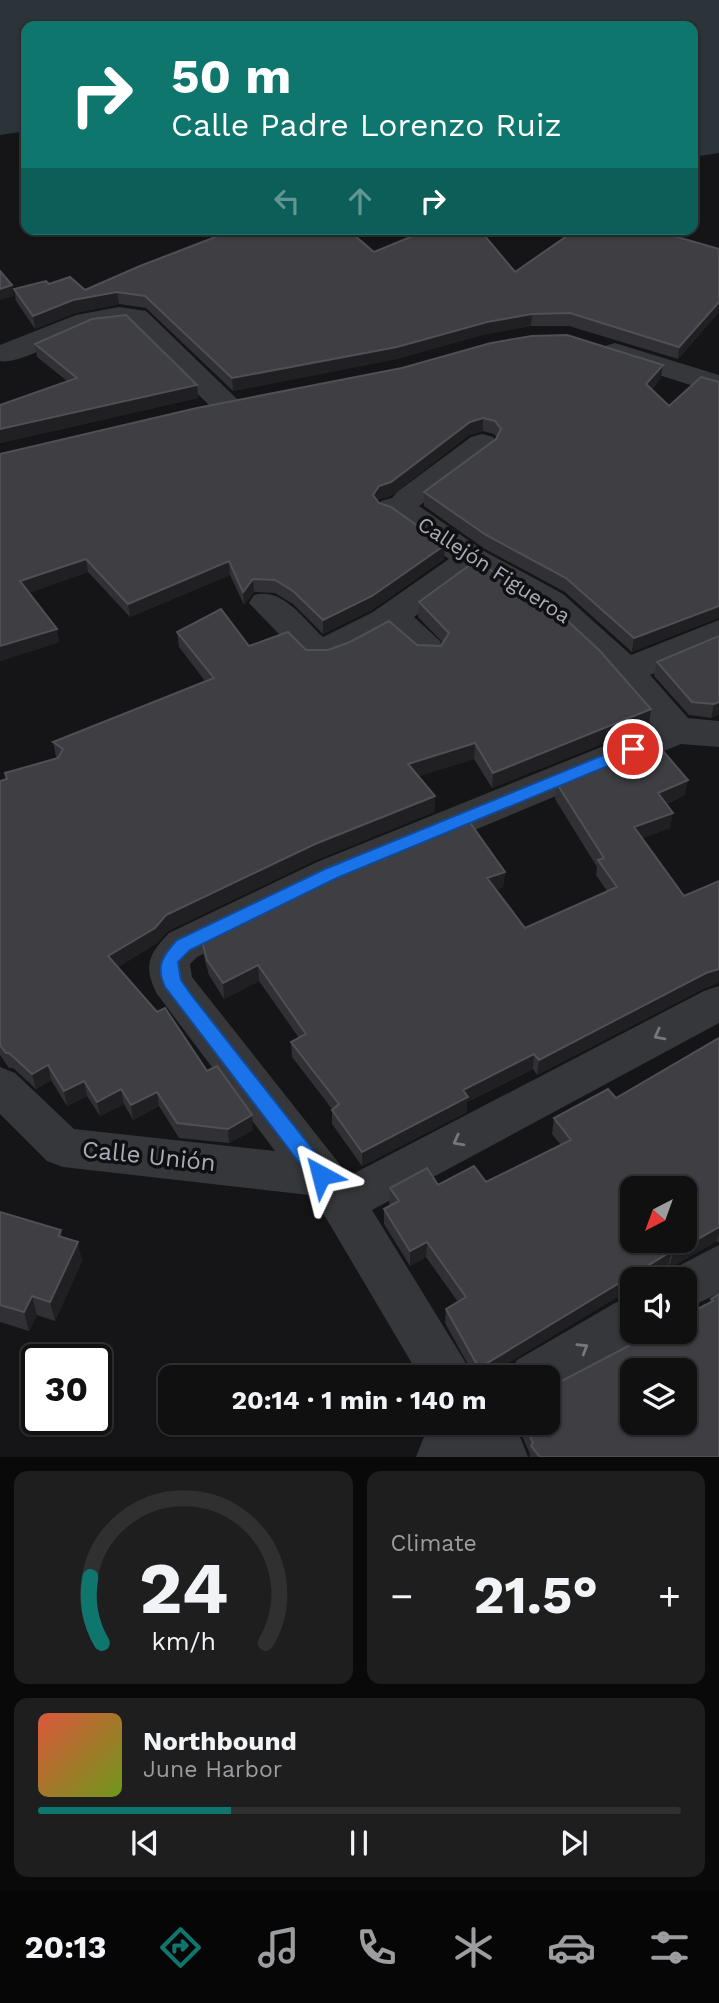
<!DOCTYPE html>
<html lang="en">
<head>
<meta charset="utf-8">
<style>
  :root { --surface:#101011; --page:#1e1e1f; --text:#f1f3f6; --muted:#9c9d9f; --line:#303031; --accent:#0f766e }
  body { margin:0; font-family:"Work Sans",sans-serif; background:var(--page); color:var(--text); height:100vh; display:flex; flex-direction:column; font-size:26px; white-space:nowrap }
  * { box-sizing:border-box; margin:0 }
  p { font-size:23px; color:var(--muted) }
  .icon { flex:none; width:38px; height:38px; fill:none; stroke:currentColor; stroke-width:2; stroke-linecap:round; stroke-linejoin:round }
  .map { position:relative; height:1457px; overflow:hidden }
  .sheet { display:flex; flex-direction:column; gap:14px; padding:14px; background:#090909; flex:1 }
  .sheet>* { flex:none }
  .top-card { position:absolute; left:21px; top:21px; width:677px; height:214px; border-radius:14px; box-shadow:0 2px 5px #0004,0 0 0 2px var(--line); background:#0f766e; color:#fff; overflow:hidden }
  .needle { width:46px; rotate:221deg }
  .buttons { position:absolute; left:620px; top:1176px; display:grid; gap:14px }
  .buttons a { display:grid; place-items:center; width:77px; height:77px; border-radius:14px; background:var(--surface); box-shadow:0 2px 5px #0004,0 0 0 2px var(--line); font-size:35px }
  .speed { position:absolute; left:21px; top:1344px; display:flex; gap:14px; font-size:35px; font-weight:700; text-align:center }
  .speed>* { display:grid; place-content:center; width:91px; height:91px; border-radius:50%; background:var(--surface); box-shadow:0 2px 5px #0004,0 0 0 2px var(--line); line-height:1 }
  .speed .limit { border:4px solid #111; border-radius:10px; background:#fff; color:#111 }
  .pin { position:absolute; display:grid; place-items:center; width:60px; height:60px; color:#fff; margin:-30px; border:4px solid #fff; border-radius:50%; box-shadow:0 2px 7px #0007 }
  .me { position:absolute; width:77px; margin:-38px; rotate:322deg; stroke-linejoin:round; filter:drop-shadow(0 0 5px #0008) }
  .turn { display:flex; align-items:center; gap:24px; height:147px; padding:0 35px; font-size:32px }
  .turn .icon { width:91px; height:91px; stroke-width:2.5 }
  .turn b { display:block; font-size:49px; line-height:60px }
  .lanes { display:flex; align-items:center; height:66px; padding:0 35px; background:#0003; justify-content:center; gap:35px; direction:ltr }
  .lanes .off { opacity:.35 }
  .big { font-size:52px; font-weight:700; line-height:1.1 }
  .sheet .tile { flex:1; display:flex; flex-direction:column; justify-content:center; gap:10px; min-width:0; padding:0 24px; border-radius:14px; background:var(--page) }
  .sheet .dial { align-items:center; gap:0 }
  .dial svg { height:182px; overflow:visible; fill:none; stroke:var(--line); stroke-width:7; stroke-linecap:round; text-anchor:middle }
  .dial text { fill:var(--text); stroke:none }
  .song { display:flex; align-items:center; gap:21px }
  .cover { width:84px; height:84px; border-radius:10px; background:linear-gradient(135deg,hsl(10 70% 55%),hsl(80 70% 35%)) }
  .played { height:7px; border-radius:4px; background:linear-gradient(90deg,var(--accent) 30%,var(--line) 30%) }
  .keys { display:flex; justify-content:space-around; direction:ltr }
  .heat { display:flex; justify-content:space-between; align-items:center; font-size:38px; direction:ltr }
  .sheet .tiles { flex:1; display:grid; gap:14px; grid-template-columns:1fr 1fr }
  .tile:last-child { grid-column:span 2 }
  .trip { position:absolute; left:158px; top:1365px; width:402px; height:70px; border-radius:14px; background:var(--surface); box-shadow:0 2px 5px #0004,0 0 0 2px var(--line); font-weight:700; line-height:70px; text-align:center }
  .tab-bar { display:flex; height:112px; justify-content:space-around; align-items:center; background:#060607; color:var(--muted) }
  .tab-bar .icon { width:49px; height:49px }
  .tab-bar .on { color:var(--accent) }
  .tab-bar b { font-size:32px; color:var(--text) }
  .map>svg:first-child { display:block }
  .water { fill:#2c3439 }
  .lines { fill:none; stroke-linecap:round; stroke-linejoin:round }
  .minor { fill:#36373b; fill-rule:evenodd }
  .wall { fill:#313135 }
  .shaded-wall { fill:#202023 }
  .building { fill:#3e3e43; stroke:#4e5055; stroke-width:2; fill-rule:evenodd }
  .oneway { stroke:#75777f }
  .route { fill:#1a73e8; stroke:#114b97; stroke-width:2 }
  .labels { text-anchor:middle; stroke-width:7; stroke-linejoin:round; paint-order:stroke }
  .street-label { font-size:21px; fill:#a8acb6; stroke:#101012 }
  .near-street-label { font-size:24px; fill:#a8acb6; stroke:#101012 }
</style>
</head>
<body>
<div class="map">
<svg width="719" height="1457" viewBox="0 0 719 1457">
  <rect width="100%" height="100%" fill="#151517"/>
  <path class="water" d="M0,0H719V153L693,157V26H26V131L0,135Z"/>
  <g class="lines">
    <path class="minor" d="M119,307L146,311L237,399L241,405L237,411L226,414L215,411L128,325C84,321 25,366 0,361V345L76,315Z
      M615,343L719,375V394L605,358L600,352L605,346Z
      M482,434L493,437L498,444L493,451L419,506L484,551L563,594L631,655L719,620V646L650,675L688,718L719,721V747L681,744L345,884L197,957L190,964L192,977L349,1176L704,991L719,986V1023L372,1210L464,1360L472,1377H420L326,1218L309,1195L63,1167L47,1161L0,1114V1067L15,1073L74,1129L275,1151L157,994C143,966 148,955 169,933L317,862L653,726C618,686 583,642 540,611C520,596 495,586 473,574L414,617L440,641L446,650L440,659C416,666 405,649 389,633C365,645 334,670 307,663L249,603L254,595C283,587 303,619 323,637L373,612L449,559L392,518L381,515L376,508L381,501L392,498L397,492L471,437Z
      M719,1245V1293L684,1310V1279H664L667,1272Z
      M632,1296V1332H650L649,1335L548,1395V1377H509L517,1360L615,1303Z
      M435,1423H507L521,1439L528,1457H416L423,1439Z"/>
  </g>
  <path class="wall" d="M633,235L719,249V312L678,359L569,326H531L486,334L396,359L233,391L146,308L119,304L75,313L35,329L16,301L14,289L49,284L85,290L374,252L515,272Z
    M35,344L197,385L198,398L0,443V405L67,381L37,357Z
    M661,378L652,389L669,406L632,652L565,592L485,549L424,506V492L496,439L497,438L494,434L483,431L469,435L391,496L379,499L378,501L444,559L372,610L323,634L293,604L275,593L254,592L244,605L230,575L130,617L88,572L28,593L57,629L59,642L0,661V454Z
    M419,602L651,709L649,725L492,788L474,759L418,776L435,796L434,812L316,860L168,931L157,943L118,967L207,1071L253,1130L229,1143L179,1138L159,1106L133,1120L124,1104L100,1116L87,1096L67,1106L51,1080L36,1089L13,1068H9L0,1055V781L57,758L56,757L53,742L205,681L179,647L177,632L249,646L306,650H328L417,645L441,646L443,643L418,617Z
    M719,636V714L711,718L689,715L654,676L657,662Z
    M557,784L685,795L666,804L670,828L642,838L703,989L537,1075L533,1069L467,1102V1112L362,1166L332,1124V1109L292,1057L291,1042L299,1038L259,981L224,999L209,975L204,957L202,941L505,872L503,887L496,890L525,928L607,891L596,875L597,867L555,799Z
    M719,1038V1243L717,1241L669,1268L668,1266L646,1279H632V1288L485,1377H475L445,1323L446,1309L458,1302L426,1257L410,1266L384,1224V1209L390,1205L389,1204L390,1188L486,1182L561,1145L552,1134L554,1118L616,1098Z
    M0,1212L61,1230L62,1237L82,1261L55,1321L37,1315L29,1331L0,1322Z
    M719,1294V1457H529L530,1454L523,1438L512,1425L513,1423H548L710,1303L711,1299Z"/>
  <path class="shaded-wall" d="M12,285L14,296L0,300V289Z
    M117,292L119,304L75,313L35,329L33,316L73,300Z
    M719,302V312L678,359L679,347Z
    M532,314L531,326L486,334L396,359L233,391L232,378L487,322Z
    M663,365L661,378L644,397L646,384Z
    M197,385L198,398L0,443V429Z
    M483,418V431L469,435L391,496L379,499L373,508V495L379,486L470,422Z
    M445,545L444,559L372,610L323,634V620Z
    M86,559L88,572L22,595L20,581Z
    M229,561L230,575L130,617L128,604Z
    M253,579L254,592L244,605L243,592Z
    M719,606V618L632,652L634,638Z
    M57,629L59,642L0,661V646Z
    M719,702V714L711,718L714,704Z
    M651,709L649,725L492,788L493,773Z
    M475,743L474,759L408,780V764Z
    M688,780L685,795L655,808L658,793Z
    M435,796L434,812L316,860L168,931L157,943L111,971L108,956L166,915L315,844Z
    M673,813L670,828L631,842L634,827Z
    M505,872L503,887L486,894L487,878Z
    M258,965L259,981L224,999L223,983Z
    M719,969V983L703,989L537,1075L539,1060L706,973Z
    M534,1054L533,1069L467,1102V1112L362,1166V1152L463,1090Z
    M48,1065L51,1080L36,1089L32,1074Z
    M84,1081L87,1096L67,1106L64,1091Z
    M121,1089L124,1104L100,1116L97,1102Z
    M157,1092L159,1106L133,1120L131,1105Z
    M252,1115L253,1130L229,1143L228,1129Z
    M719,1227V1233L717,1241L669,1268L673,1253Z
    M78,1242L82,1261L55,1321L50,1302Z
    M427,1242L426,1257L410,1266V1251Z
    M672,1251L668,1266L646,1279H632V1288L485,1377H478L479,1368Z
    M32,1296L37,1315L29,1331L24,1312Z"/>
  <path class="building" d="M236,229H347L374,252L430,229H479L515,272L577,229H622L633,235L638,229H650L719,249V302L679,347L570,313L532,314L487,322L397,347L232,378L145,296L117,292L73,300L33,316L14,289L46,281L49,284L70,277L85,290L140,266Z
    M0,271L12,285L0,289Z
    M126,315L197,385L0,429V405L77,378L35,344L92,319Z
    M567,335L663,365L646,384L669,406L701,377L719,382V606L634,638L566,578L486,535L424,492L496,439L501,429L495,421L483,418L470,422L391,482L379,486L373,495L379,503L391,507L445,545L372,596L323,620L293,591L275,580L253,579L243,592L229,561L128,604L86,559L20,581L57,629L0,646V454L197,408L402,368L491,343L532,336Z
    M474,562L524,587L556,610L600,651L651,709L493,773L475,743L408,764L435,796L315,844L166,915L155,928L108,956L157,1012L165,1008L207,1071L217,1066L243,1102L252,1115L228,1129L177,1123L157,1092L131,1105L121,1089L97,1102L84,1081L64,1091L48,1065L32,1074L9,1053H6L0,1045V781L7,779L5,773L58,758L63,749L53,742L214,678L177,632L221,609L249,646L288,632L306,650H328L350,642L389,621L417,645L441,646L449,633L419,602Z
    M719,636V702L714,704L692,702L657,662Z
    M656,743L688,780L658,793L673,813L634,827L684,896L719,881V969L706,973L539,1060L534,1054L463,1090L468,1097L362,1152L332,1110L339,1104L291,1042L306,1034L258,965L223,983L207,960L202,941L346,871L468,820L505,872L487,878L525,928L617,887L598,860L604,858L557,784Z
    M719,1038V1227L673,1253L672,1251L479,1368L446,1309L466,1297L427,1242L410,1251L384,1209L399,1201L390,1188L427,1168L438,1185L474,1166L486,1182L571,1140L554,1118L608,1089L616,1098ZM632,1188H684V1241H632Z
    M0,1212L61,1230L58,1236L78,1242L50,1302L32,1296L24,1312L0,1305Z
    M719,1294V1457H540L531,1446L533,1443L524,1423H548V1388L655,1332H684V1316L713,1301L711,1299ZM632,1370H684V1423H632Z"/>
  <defs><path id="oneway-chevron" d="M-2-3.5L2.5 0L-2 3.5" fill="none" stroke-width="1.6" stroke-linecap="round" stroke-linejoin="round" transform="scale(1.75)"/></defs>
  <g class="oneway">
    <use href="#oneway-chevron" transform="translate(659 1035) rotate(152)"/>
    <use href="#oneway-chevron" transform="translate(458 1141) rotate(152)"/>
    <use href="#oneway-chevron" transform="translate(583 1348) rotate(-31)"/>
  </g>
  <path class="route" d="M633,743L641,749L639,753L337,878L190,950L178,962L181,980L193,997L328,1169L331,1175L328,1182L321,1184L314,1182L165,987C155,966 163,955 177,940L325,869Z"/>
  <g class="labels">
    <g class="street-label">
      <text transform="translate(494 570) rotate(33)" y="7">Callejón Figueroa</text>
    </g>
    <g class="near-street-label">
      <text transform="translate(149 1156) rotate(6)" y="8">Calle Unión</text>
    </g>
  </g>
</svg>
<div class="buttons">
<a><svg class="needle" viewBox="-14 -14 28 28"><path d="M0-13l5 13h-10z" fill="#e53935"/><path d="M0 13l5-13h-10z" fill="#9c9d9f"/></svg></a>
<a><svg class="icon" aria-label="sound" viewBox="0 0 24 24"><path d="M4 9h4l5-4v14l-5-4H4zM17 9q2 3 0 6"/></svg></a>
<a><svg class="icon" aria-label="layers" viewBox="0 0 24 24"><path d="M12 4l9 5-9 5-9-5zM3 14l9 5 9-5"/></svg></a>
</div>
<div class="speed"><div class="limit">30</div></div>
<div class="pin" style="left:633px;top:749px;background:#d93025"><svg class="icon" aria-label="arrive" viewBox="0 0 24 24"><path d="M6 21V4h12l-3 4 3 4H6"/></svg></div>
<svg class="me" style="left:321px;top:1175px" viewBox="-20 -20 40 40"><path d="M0-17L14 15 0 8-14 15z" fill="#1a73e8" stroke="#fff" stroke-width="4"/></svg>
<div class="trip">20:14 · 1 min · 140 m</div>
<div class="top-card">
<div class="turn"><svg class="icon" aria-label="right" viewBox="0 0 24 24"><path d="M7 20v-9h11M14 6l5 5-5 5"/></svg><div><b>50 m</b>Calle Padre Lorenzo Ruiz</div></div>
<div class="lanes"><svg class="icon off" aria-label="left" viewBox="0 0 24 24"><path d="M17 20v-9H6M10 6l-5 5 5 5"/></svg><svg class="icon off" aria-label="ahead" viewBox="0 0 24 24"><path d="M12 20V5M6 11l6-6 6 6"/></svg><svg class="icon" aria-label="right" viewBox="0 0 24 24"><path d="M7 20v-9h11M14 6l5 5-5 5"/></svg></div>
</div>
</div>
<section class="sheet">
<div class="tiles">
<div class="tile dial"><svg viewBox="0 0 100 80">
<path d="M14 69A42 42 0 1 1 86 69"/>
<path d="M14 69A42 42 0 0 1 9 40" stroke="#0f766e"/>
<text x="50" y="56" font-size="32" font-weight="700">24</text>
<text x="50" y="72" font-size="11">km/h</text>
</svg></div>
<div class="tile"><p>Climate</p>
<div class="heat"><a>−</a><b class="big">21.5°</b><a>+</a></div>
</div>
<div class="tile">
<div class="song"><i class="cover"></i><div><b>Northbound</b><p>June Harbor</p></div></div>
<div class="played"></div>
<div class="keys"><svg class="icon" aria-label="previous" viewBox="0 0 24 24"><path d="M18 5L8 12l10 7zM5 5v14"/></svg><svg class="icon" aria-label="pause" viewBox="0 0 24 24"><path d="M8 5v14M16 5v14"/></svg><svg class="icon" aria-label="next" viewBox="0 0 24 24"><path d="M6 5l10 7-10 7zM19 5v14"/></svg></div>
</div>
</div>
</section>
<nav class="tab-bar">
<b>20:13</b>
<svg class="icon on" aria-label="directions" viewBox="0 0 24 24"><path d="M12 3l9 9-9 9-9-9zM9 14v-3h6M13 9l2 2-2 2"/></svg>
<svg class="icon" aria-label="music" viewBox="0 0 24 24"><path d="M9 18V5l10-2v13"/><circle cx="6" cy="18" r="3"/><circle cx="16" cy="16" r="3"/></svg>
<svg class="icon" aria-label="phone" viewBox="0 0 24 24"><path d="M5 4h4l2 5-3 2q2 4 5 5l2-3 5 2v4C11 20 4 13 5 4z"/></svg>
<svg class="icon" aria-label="climate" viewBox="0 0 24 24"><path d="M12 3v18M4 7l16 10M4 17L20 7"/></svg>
<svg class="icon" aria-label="car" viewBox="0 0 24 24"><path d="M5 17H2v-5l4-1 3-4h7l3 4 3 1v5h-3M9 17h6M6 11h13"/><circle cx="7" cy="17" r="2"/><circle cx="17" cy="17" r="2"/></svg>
<svg class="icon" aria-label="filters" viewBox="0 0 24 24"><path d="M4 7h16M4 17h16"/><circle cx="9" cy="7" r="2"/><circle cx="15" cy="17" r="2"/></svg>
</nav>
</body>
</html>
